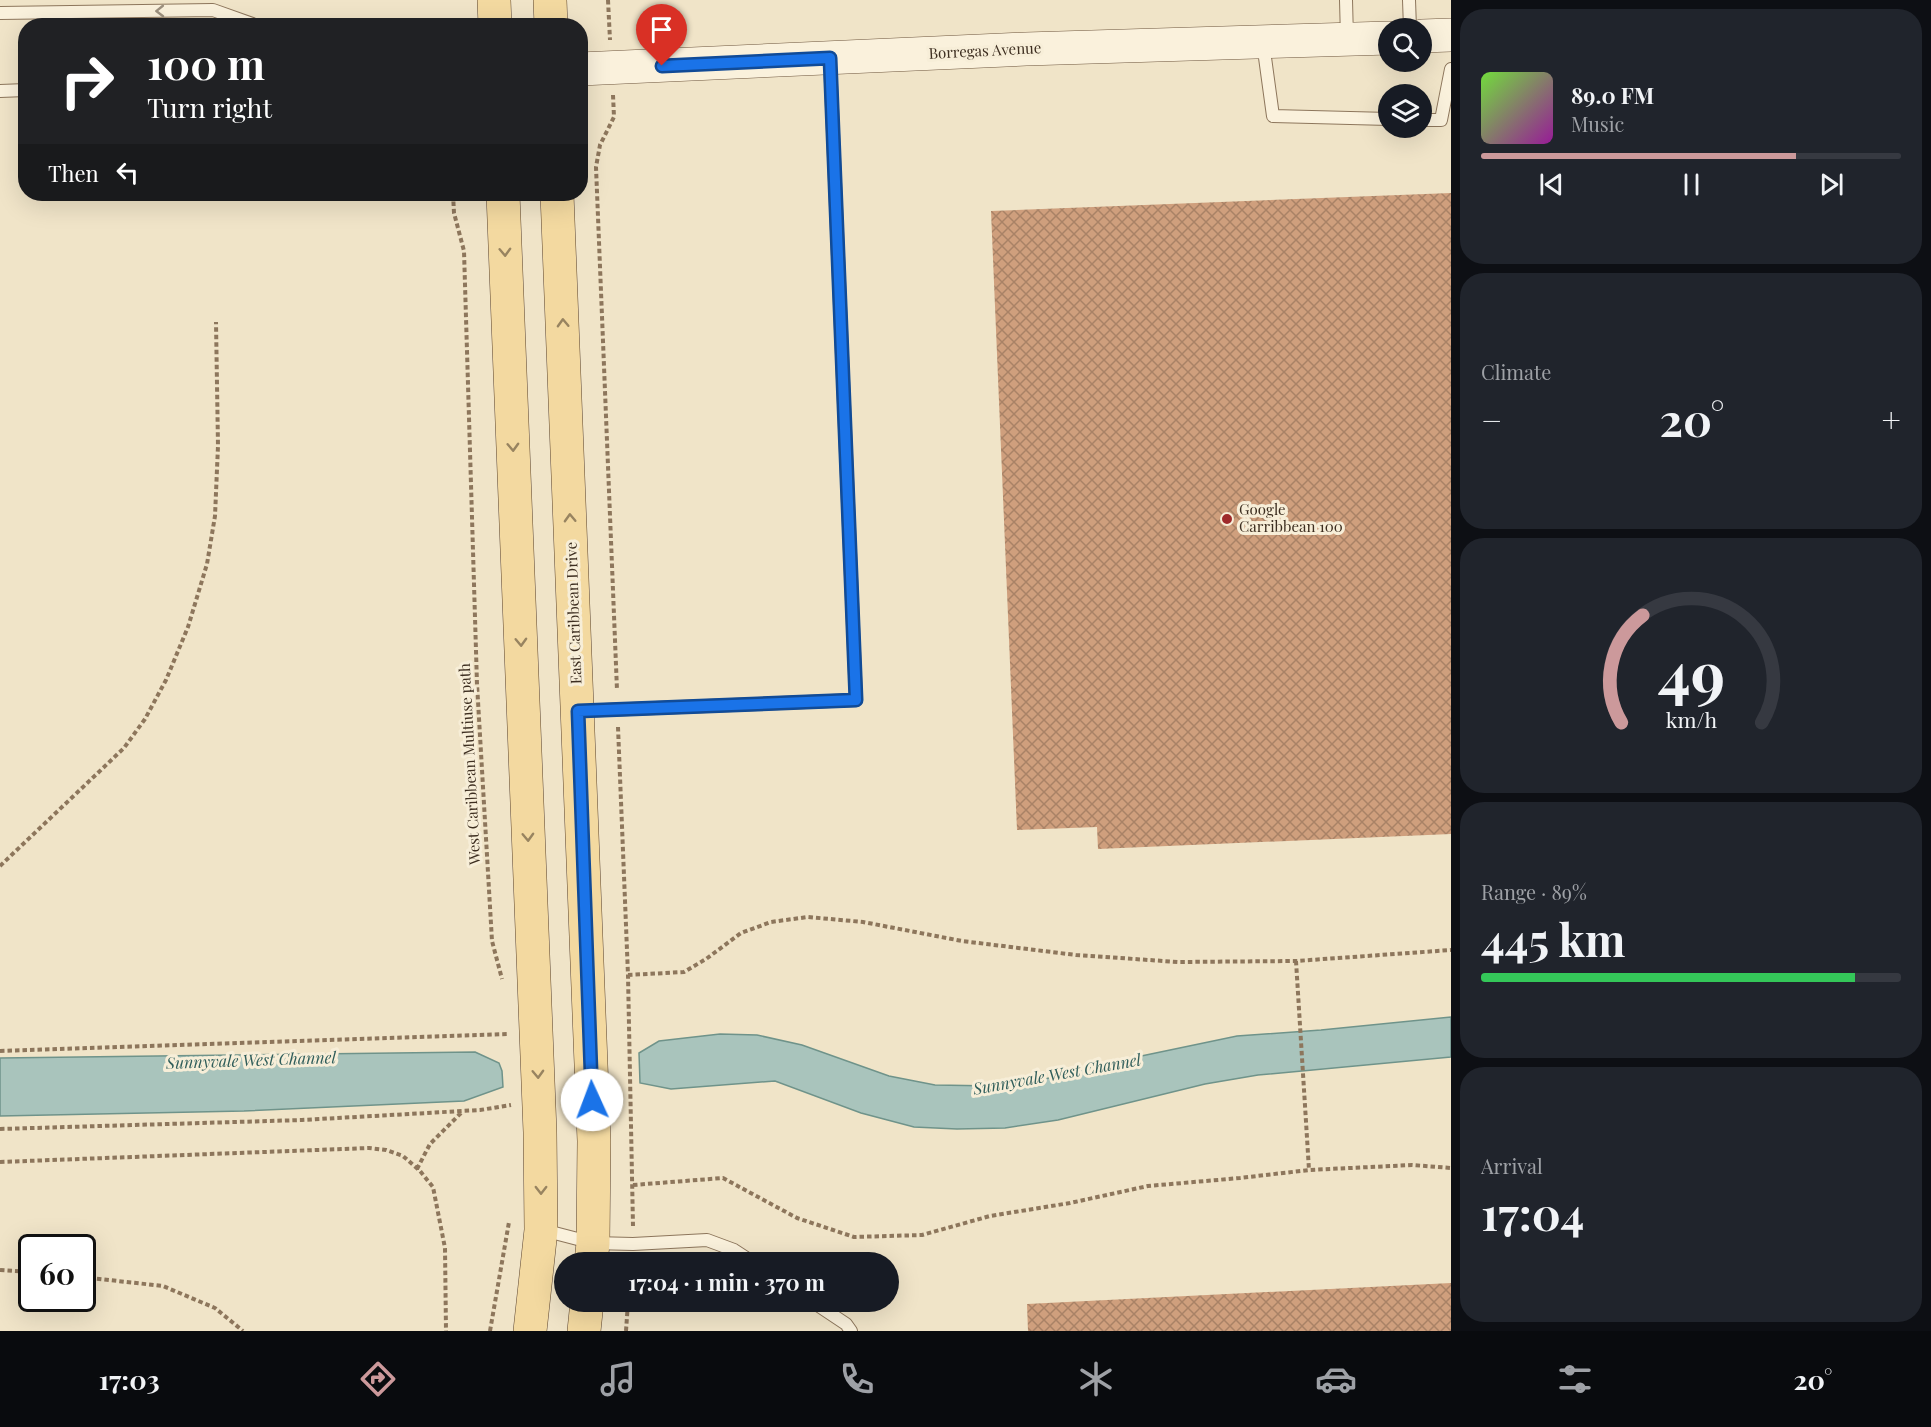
<!DOCTYPE html>
<html lang="en">
<head>
<meta charset="utf-8">
<style>
  :root { --surface:#171b24; --page:#20242c; --text:#f1f3f6; --muted:#9ea1a6; --line:#363941; --accent:#cc999b }
  body { margin:0; font-family:"Playfair Display",serif; background:var(--page); color:var(--text); height:100vh; display:flex; flex-direction:column; font-size:22px; white-space:nowrap }
  * { box-sizing:border-box; margin:0 }
  p { font-size:20px; color:var(--muted) }
  .icon { flex:none; width:33px; height:33px; fill:none; stroke:currentColor; stroke-width:2; stroke-linecap:round; stroke-linejoin:round }
  .map { position:relative; flex:1; overflow:hidden }
  .side { display:flex; flex-direction:column; gap:9px; padding:9px; background:#0d0f14; width:480px }
  .side>* { flex:none }
  .banner { position:absolute; left:18px; top:18px; width:570px; height:183px; border-radius:24px; box-shadow:0 6px 24px #0002; background:#202124; color:#fff; overflow:hidden }
  .tools { position:absolute; left:1378px; top:18px; display:grid; gap:12px }
  .tools a { display:grid; place-items:center; width:54px; height:54px; border-radius:50%; background:var(--surface); box-shadow:0 6px 24px #0002; font-size:30px }
  .speed { position:absolute; left:18px; top:1234px; display:flex; gap:12px; font-size:30px; font-weight:700; text-align:center }
  .speed>* { display:grid; place-content:center; width:78px; height:78px; border-radius:50%; background:var(--surface); box-shadow:0 6px 24px #0002; line-height:1 }
  .speed .limit { border:3px solid #111; border-radius:9px; background:#fff; color:#111 }
  .pin { position:absolute; display:grid; place-items:center; width:51px; height:51px; color:#fff; margin:-62px -26px; border-radius:50% 50% 50% 0; rotate:-45deg; box-shadow:0 0 6px #0007 }
  .pin .icon { rotate:45deg }
  .me { position:absolute; width:66px; margin:-33px; rotate:358deg; stroke-linejoin:round; filter:drop-shadow(0 0 4px #0008) }
  .turn { display:flex; align-items:center; gap:21px; height:126px; padding:0 30px; font-size:27px }
  .turn .icon { width:78px; height:78px; stroke-width:2.5 }
  .turn b { display:block; font-size:42px; line-height:51px }
  .then { display:flex; align-items:center; height:57px; padding:0 30px; background:#0003; gap:12px; font-size:22px }
  .big { font-size:45px; font-weight:700; line-height:1.1 }
  .side .widget { flex:1; display:flex; flex-direction:column; justify-content:center; gap:9px; min-width:0; padding:0 21px; border-radius:24px; background:var(--page) }
  .side .dial { align-items:center; gap:0 }
  .dial svg { height:156px; overflow:visible; fill:none; stroke:var(--line); stroke-width:7; stroke-linecap:round; text-anchor:middle }
  .dial text { fill:var(--text); stroke:none }
  .song { display:flex; align-items:center; gap:18px }
  .cover { width:72px; height:72px; border-radius:9px; background:linear-gradient(135deg,hsl(100 70% 55%),hsl(300 70% 35%)) }
  .played { height:6px; border-radius:3px; background:linear-gradient(90deg,var(--accent) 75%,var(--line) 75%) }
  .keys { display:flex; justify-content:space-around; direction:ltr }
  .heat { display:flex; justify-content:space-between; align-items:center; font-size:33px; direction:ltr }
  .charge { height:9px; border-radius:4px; background:linear-gradient(90deg,#34c759 89%,var(--line) 0) }
  .trip { position:absolute; left:554px; top:1252px; width:345px; height:60px; border-radius:30px; background:var(--surface); box-shadow:0 6px 24px #0002; font-weight:700; line-height:60px; text-align:center }
  .tab-bar { display:flex; height:96px; justify-content:space-around; align-items:center; background:#090b0e; color:var(--muted) }
  .tab-bar .icon { width:42px; height:42px }
  .tab-bar .on { color:var(--accent) }
  .tab-bar b { font-size:27px; color:var(--text) }
  main { display:flex; flex:1; min-height:0 }
  .map>svg:first-child { display:block }
  .water { fill:#a9c4bc; stroke:#6f938a; stroke-width:1.5 }
  .building { fill:url(#building-cross-hatch) }
  .lines { fill:none; stroke-linecap:round; stroke-linejoin:round }
  .lane-casing { stroke:#8d765c; stroke-width:14 }
  .secondary-casing { stroke:#6f573f; stroke-width:34 }
  .primary-casing { stroke:#5b4430; stroke-width:34 }
  .path { stroke:#8d765c; stroke-width:4; stroke-dasharray:4.5 3; stroke-linecap:butt }
  .lane { stroke:#faf1dc; stroke-width:12 }
  .secondary { stroke:#faf1dc; stroke-width:33 }
  .primary { stroke:#f3d9a0; stroke-width:33 }
  .oneway { stroke:#9c907e }
  .oneway2 { stroke:#988460 }
  .route-casing { stroke:#114b97; stroke-width:15 }
  .route { stroke:#1a73e8; stroke-width:10 }
  .poi-dot { fill:#9e2a2b; stroke:#f7eed8; stroke-width:2 }
  .labels { text-anchor:middle; stroke-width:6; stroke-linejoin:round; paint-order:stroke }
  .street-label { font-size:15px; fill:#3d2e20; stroke:#f7eed8 }
  .poi-label { font-size:15px; fill:#3d2e20; stroke:#f7eed8; text-anchor:start }
  .water-label { font-size:16px; font-style:italic; fill:#2f5d5a; stroke:#f7eed8 }
</style>
</head>
<body>
<main>
<div class="map">
<svg width="1451" height="1331" viewBox="0 0 1451 1331">
  <defs>
    <pattern id="building-cross-hatch" width="8" height="8" patternUnits="userSpaceOnUse" patternTransform="scale(1.5)"><rect width="8" height="8" fill="#cf9f7d"/><path d="M0 0l8 8M0 8l8-8" fill="none" stroke="#a98266"/></pattern>
  </defs>
  <rect width="100%" height="100%" fill="#f0e4c8"/>
  <path class="water" d="M1451,1017V1057L1258,1075L1205,1084L1058,1120L1005,1128L957,1129L914,1127L861,1113L775,1081L671,1089L640,1083L639,1053L659,1041L720,1034L757,1035L802,1045L889,1076L935,1085L995,1086L1045,1079L1103,1064L1237,1036L1321,1030Z
    M475,1052L499,1063L502,1071L503,1087L464,1101L244,1111L0,1116V1058Z"/>
  <path class="building" d="M1451,193V834L1098,849L1097,827L1017,830L991,211Z
    M1451,1283V1331H1028L1027,1304Z"/>
  <g class="lines">
    <g class="lane-casing">
      <path id="lane" d="M1346,0L1347,38
        M1409,0L1410,28
        M0,13L213,10L258,26
        M1263,43L1273,116L1389,119
        M0,91L26,90
        M1422,120H1441L1451,69
        M579,711L856,700L830,59
        M543,1230L593,1243L633,1244L707,1240L734,1250L754,1263
        M813,1302L846,1324L851,1331"/>
    </g>
    <g class="secondary-casing">
      <path id="secondary" d="M1422,36L1451,35
        M580,69L1026,49L1389,38"/>
    </g>
    <g class="primary-casing">
      <path id="primary" d="M494,0L495,26
        M550,0L551,26
        M503,194L540,1132L541,1230L530,1331
        M557,194L594,1141L593,1243L591,1263
        M584,1331L587,1302"/>
    </g>
    <path class="path" d="M608,0L610,40
      M613,95L614,117L600,145L596,167L617,690
      M453,194L454,213L464,251L477,684L492,941L502,979
      M618,727L628,975L633,1226
      M0,866L124,748L145,719L166,680L188,627L207,564L215,516L218,446L216,322
      M1296,961L1309,1170
      M628,975L684,972L706,959L741,933L771,922L808,917L863,922L962,941L1076,955L1178,962L1296,961L1451,950
      M0,1051L508,1034
      M0,1129L302,1120L480,1110L511,1105
      M0,1162L369,1148L386,1150L403,1156L420,1171L433,1187L445,1248L446,1331
      M417,1169L430,1144L462,1112
      M633,1185L723,1178L797,1218L854,1237L922,1235L990,1216L1070,1203L1148,1186L1240,1178L1309,1170L1412,1165L1451,1168
      M0,1270L32,1272
      M82,1277L163,1286L215,1308L243,1331
      M490,1331L509,1222
      M626,1331L628,1302"/>
    <use href="#lane" class="lane"/>
    <use href="#secondary" class="secondary"/>
    <use href="#primary" class="primary"/>
  </g>
  <defs><path id="oneway-chevron" d="M-2-3.5L2.5 0L-2 3.5" fill="none" stroke-width="1.6" stroke-linecap="round" stroke-linejoin="round" transform="scale(1.5)"/></defs>
  <use class="oneway" href="#oneway-chevron" transform="translate(160 11) rotate(179)"/>
  <g class="oneway2">
    <use href="#oneway-chevron" transform="translate(505 252) rotate(88)"/>
    <use href="#oneway-chevron" transform="translate(563 323) rotate(-92)"/>
    <use href="#oneway-chevron" transform="translate(513 447) rotate(88)"/>
    <use href="#oneway-chevron" transform="translate(570 518) rotate(-92)"/>
    <use href="#oneway-chevron" transform="translate(521 642) rotate(88)"/>
    <use href="#oneway-chevron" transform="translate(528 837) rotate(88)"/>
    <use href="#oneway-chevron" transform="translate(538 1074) rotate(88)"/>
    <use href="#oneway-chevron" transform="translate(541 1190) rotate(90)"/>
  </g>
  <g class="lines">
    <g class="route-casing">
      <path id="route" d="M592,1100L578,711L856,700L830,58L662,66"/>
    </g>
    <use href="#route" class="route"/>
  </g>
  <circle class="poi-dot" cx="1227" cy="519" r="6"/>
  <g class="labels">
    <g class="street-label">
      <text transform="translate(985 51) rotate(-3)" y="5">Borregas Avenue</text>
      <text transform="translate(574 613) rotate(-92)" y="5">East Caribbean Drive</text>
      <text transform="translate(470 764) rotate(-93)" y="5">West Caribbean Multiuse path</text>
    </g>
    <g class="poi-label">
      <text x="1239" y="515">Google<tspan x="1239" dy="17">Carribbean 100</tspan></text>
    </g>
    <g class="water-label">
      <text transform="translate(251 1060) rotate(-2)" y="6">Sunnyvale West Channel</text>
      <text transform="translate(1057 1074) rotate(-10)" y="6">Sunnyvale West Channel</text>
    </g>
  </g>
</svg>
<div class="tools">
<a><svg class="icon" aria-label="search" viewBox="0 0 24 24"><circle cx="10" cy="10" r="6"/><path d="M15 15l6 6"/></svg></a>
<a><svg class="icon" aria-label="layers" viewBox="0 0 24 24"><path d="M12 4l9 5-9 5-9-5zM3 14l9 5 9-5"/></svg></a>
</div>
<div class="speed"><div class="limit">60</div></div>
<div class="pin" style="left:662px;top:66px;background:#d93025"><svg class="icon" aria-label="arrive" viewBox="0 0 24 24"><path d="M6 21V4h12l-3 4 3 4H6"/></svg></div>
<svg class="me" style="left:592px;top:1100px" viewBox="-20 -20 40 40"><circle r="19" fill="#fff"/><path d="M0-13L10 11 0 6-10 11z" fill="#1a73e8"/></svg>
<div class="trip">17:04 · 1 min · 370 m</div>
<div class="banner">
<div class="turn"><svg class="icon" aria-label="right" viewBox="0 0 24 24"><path d="M7 20v-9h11M14 6l5 5-5 5"/></svg><div><b>100 m</b>Turn right</div></div>
<div class="then">Then<svg class="icon" aria-label="left" viewBox="0 0 24 24"><path d="M17 20v-9H6M10 6l-5 5 5 5"/></svg></div>
</div>
</div>
<section class="side">
<div class="widget">
<div class="song"><i class="cover"></i><div><b>89.0 FM</b><p>Music</p></div></div>
<div class="played"></div>
<div class="keys"><svg class="icon" aria-label="previous" viewBox="0 0 24 24"><path d="M18 5L8 12l10 7zM5 5v14"/></svg><svg class="icon" aria-label="pause" viewBox="0 0 24 24"><path d="M8 5v14M16 5v14"/></svg><svg class="icon" aria-label="next" viewBox="0 0 24 24"><path d="M6 5l10 7-10 7zM19 5v14"/></svg></div>
</div>
<div class="widget"><p>Climate</p>
<div class="heat"><a>−</a><b class="big">20°</b><a>+</a></div>
</div>
<div class="widget dial"><svg viewBox="0 0 100 80">
<path d="M14 69A42 42 0 1 1 86 69"/>
<path d="M14 69A42 42 0 0 1 25 14" stroke="#cc999b"/>
<text x="50" y="56" font-size="32" font-weight="700">49</text>
<text x="50" y="72" font-size="11">km/h</text>
</svg></div>
<div class="widget"><p>Range · 89%</p><b class="big">445 km</b><div class="charge"></div></div>
<div class="widget"><p>Arrival</p><b class="big">17:04</b></div>
</section>
</main>
<nav class="tab-bar">
<b>17:03</b>
<svg class="icon on" aria-label="directions" viewBox="0 0 24 24"><path d="M12 3l9 9-9 9-9-9zM9 14v-3h6M13 9l2 2-2 2"/></svg>
<svg class="icon" aria-label="music" viewBox="0 0 24 24"><path d="M9 18V5l10-2v13"/><circle cx="6" cy="18" r="3"/><circle cx="16" cy="16" r="3"/></svg>
<svg class="icon" aria-label="phone" viewBox="0 0 24 24"><path d="M5 4h4l2 5-3 2q2 4 5 5l2-3 5 2v4C11 20 4 13 5 4z"/></svg>
<svg class="icon" aria-label="climate" viewBox="0 0 24 24"><path d="M12 3v18M4 7l16 10M4 17L20 7"/></svg>
<svg class="icon" aria-label="car" viewBox="0 0 24 24"><path d="M5 17H2v-5l4-1 3-4h7l3 4 3 1v5h-3M9 17h6M6 11h13"/><circle cx="7" cy="17" r="2"/><circle cx="17" cy="17" r="2"/></svg>
<svg class="icon" aria-label="filters" viewBox="0 0 24 24"><path d="M4 7h16M4 17h16"/><circle cx="9" cy="7" r="2"/><circle cx="15" cy="17" r="2"/></svg>
<b>20°</b>
</nav>
</body>
</html>
